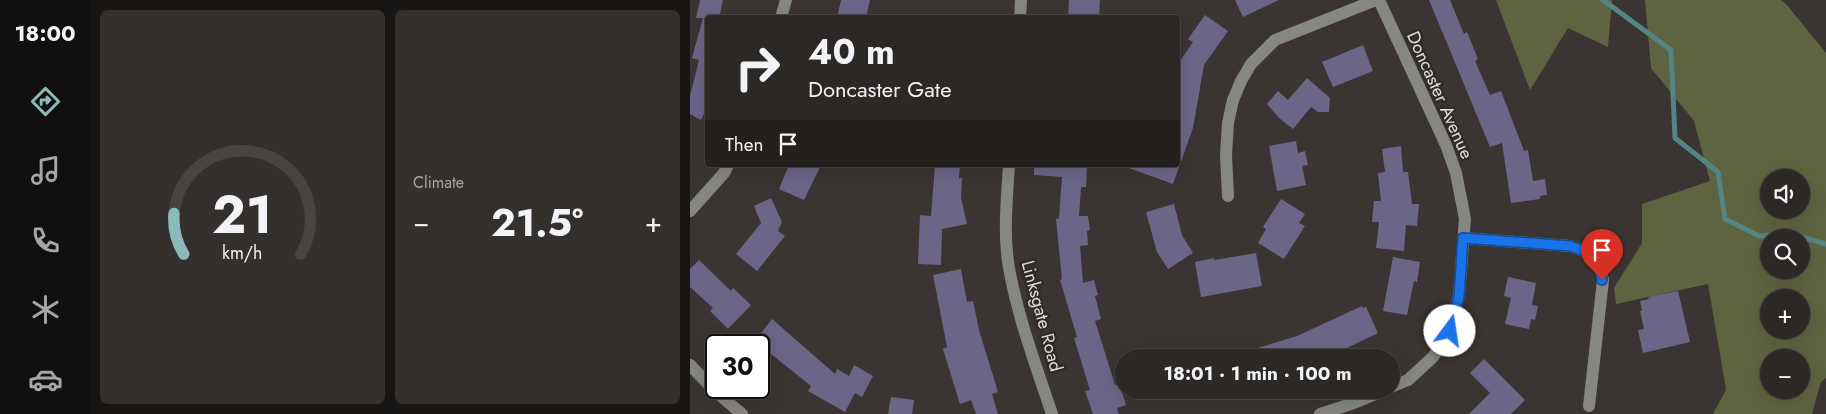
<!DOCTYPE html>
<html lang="en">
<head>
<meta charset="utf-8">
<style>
  :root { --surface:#2c2826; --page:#34302e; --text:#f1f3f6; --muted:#a6a6a7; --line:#484443; --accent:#8bbbb9 }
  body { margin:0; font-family:Jost,sans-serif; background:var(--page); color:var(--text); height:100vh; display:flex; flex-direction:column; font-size:19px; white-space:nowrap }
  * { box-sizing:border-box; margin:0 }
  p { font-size:16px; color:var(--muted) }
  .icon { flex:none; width:28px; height:28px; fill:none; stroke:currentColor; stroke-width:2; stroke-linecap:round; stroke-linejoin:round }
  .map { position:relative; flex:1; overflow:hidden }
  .panel { display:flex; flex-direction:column; gap:10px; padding:10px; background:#181615; width:600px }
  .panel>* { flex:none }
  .banner { position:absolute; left:15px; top:15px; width:475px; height:152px; border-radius:5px; box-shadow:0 5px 20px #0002,0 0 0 1px var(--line); background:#2c2826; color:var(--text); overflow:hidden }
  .tools { position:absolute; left:1070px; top:169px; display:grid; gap:10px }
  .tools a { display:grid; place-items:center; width:50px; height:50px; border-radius:50%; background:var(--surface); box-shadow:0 5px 20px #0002,0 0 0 1px var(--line); font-size:25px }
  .speed { position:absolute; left:15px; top:334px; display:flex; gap:10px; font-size:25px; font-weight:700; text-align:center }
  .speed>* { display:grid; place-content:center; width:65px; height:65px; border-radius:50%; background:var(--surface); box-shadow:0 5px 20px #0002,0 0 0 1px var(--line); line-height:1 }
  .speed .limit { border:2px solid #111; border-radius:8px; background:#fff; color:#111 }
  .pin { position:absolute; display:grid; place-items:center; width:42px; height:42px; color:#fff; margin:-51px -21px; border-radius:50% 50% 50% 0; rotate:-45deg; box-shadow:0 0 5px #0007 }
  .pin .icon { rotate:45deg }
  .me { position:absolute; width:55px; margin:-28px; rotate:14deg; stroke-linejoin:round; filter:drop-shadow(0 0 4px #0008) }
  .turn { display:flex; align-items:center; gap:18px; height:105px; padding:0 20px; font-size:22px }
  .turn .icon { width:65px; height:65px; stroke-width:2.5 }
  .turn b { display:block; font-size:35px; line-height:42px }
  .then { display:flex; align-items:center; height:48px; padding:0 20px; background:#0003; gap:10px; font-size:19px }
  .big { font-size:38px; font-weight:700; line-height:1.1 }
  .panel .card { flex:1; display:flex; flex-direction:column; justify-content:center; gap:8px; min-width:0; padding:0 18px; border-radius:8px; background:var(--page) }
  .panel .dial { align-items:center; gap:0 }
  .dial svg { height:130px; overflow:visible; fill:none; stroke:var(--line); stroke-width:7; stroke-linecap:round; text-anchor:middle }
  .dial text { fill:var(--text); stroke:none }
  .heat { display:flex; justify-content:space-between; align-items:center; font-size:28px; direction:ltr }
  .panel .tiles { flex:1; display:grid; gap:10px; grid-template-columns:repeat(2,1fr) }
  .trip { position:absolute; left:425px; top:349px; width:285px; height:50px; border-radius:25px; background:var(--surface); box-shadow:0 5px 20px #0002,0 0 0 1px var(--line); font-weight:700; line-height:50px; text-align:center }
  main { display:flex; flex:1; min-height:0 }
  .tab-bar { display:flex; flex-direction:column; width:90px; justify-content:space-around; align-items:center; background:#12100f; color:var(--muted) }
  .tab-bar .icon { width:35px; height:35px }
  .tab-bar .on { color:var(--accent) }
  .tab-bar b { font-size:22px; color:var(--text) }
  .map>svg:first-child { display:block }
  .forest { fill:#5e6340; fill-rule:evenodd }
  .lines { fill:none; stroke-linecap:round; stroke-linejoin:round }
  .stream { stroke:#548585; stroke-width:5 }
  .building { fill:#6b6688 }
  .minor { stroke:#868683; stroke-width:12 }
  .route-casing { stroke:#114b97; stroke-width:12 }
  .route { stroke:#1a73e8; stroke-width:9 }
  .labels { text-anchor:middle; stroke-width:5; stroke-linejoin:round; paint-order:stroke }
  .street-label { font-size:18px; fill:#e0dddb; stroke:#302b29 }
</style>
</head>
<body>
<main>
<nav class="tab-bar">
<b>18:00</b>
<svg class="icon on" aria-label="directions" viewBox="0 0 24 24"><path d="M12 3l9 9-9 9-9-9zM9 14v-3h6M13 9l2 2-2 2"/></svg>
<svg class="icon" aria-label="music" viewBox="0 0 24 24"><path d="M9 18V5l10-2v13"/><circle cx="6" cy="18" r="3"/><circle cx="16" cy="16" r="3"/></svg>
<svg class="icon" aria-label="phone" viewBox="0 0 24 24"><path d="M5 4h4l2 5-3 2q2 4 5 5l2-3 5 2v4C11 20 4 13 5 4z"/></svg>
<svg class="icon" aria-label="climate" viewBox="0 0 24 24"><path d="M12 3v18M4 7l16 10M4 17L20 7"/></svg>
<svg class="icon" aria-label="car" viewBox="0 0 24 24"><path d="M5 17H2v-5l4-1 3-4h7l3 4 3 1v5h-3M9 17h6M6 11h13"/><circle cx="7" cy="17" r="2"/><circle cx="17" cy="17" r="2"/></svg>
</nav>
<section class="panel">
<div class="tiles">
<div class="card dial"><svg viewBox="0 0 100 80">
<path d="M14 69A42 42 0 1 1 86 69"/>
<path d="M14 69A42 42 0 0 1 8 44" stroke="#8bbbb9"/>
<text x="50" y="56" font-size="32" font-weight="700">21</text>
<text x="50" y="72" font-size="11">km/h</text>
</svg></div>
<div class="card"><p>Climate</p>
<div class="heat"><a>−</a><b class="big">21.5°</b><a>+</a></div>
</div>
</div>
</section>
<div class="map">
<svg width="1136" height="414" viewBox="0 0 1136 414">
  <rect width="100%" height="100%" fill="#3a3533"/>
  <path class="forest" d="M806,0H922L918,47L878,28L840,90Z
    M955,0H1091L1097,5L1136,53V378L1131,382L1122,414H1023L1036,390L1018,284L926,304L924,288L952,243V204L1020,181L1004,121L961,68ZM1079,178H1111V210H1079ZM1079,238H1111V270H1079ZM1079,298H1111V330H1079ZM1079,358H1111V390H1079Z"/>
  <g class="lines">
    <path class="stream" d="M913,0L981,50L985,138L1028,172L1035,219L1069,236L1102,234L1136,244"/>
  </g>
  <path class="building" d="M10,0H33L29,18H6Z
    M151,0H180L176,18H147Z
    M379,0H410L409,18H378Z
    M545,0H589L553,17Z
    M739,0H760L774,34L777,32L788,59L785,61L800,95L811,91L834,151L838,150L843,181L855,179L857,195L850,196V199L821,203L812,143L800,147Z
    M515,15L538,31L514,65L503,128L483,184L436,167V165H488V64L503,42L498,39Z
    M13,18H18V106L11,120L0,114V96L9,60L2,58Z
    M673,45L683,71L643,87L632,62Z
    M617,78L640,98L639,112H628L621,107L603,129L589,118L577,104L588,91L598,100Z
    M606,141L608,153L615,151L618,165L612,166L616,185L587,191L579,146Z
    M711,146L713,172H718L722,204H729L727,226L716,225L714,251L686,248L689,222H682L684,201H691L688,173L695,172L692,149Z
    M99,165H131L114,200L89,189Z
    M245,165H270L269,178H272L271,198L277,224L252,229L251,265L228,264L230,215L241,216Z
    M344,165H397L396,187H391L389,216H398L400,230L397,231L398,245L390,246L393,283L404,280L408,295L405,296L411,319L405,321L425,385L429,383L436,405L427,408L429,414H403L395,391L400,390L384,338L387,337L370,280L372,279L366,219L369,218L372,177L344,175Z
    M81,198L92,222L88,231L95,236L67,271L46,254L71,223L64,206Z
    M591,199L615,214L609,223L615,226L594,259L568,243L576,229L573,227Z
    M484,204L492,235L503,253L478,269L467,252L456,212Z
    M566,253L572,286L511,297L505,262L524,258V260Z
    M703,257L730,262L727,282L724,281L717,315L693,311Z
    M9,260L41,291L43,288L61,305L38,329L20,311L23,308L0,287V269Z
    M271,269L277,302L283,301L289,330L308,392L302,394L308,414H286L281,400L270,404L253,349L257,347L243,275Z
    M818,277L846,283L842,305L848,306L845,320L841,319L839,329L815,324L821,298L814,296Z
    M988,291L1000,342L953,353L948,330L954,329L950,311H952L950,301L959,299L958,297Z
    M672,306L673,308L676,307L688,333L636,358H548V354L607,336Z
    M82,319L145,374L147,369L159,376L164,365L183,376L172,397L165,393L155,412L118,391L121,386L76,350L78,348L67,338Z
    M794,359L835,400L821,414H779L800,393L780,373Z
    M201,397L224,400L222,414H198Z"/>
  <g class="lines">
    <path class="minor" d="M689,0L756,145L766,173L775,219L769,295L760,331L743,357L718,380L701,387
      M91,18L96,0
      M330,18L331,0
      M319,165C317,198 313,234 319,268C328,318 346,366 362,414
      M538,196L536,155L538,123L543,100L551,81L561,64L585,40L686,0
      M0,211L34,173L38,165
      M773,238L880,246L897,252L909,263L913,280L899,406
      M0,365L25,391L52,414
      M630,414L664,403L695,390"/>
  </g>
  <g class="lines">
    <g class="route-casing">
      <path id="route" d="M760,331L769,296L773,238L880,246L897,252L909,263L912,280"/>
    </g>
    <use href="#route" class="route"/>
  </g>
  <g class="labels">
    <g class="street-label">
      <text transform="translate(750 95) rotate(66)" y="6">Doncaster Avenue</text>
      <text transform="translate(352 316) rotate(75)" y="6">Linksgate Road</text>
    </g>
  </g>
</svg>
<div class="tools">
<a><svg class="icon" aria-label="sound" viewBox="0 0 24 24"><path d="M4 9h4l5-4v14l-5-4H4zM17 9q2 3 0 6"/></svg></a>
<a><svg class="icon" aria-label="search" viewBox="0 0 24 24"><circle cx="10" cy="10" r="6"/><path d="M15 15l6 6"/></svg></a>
<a>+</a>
<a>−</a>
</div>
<div class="speed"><div class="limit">30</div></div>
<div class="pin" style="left:912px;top:280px;background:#d93025"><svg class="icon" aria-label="arrive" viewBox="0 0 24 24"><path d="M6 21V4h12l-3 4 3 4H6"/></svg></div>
<svg class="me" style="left:760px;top:331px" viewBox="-20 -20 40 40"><circle r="19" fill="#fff"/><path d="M0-13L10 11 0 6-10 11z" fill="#1a73e8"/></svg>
<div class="trip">18:01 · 1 min · 100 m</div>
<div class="banner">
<div class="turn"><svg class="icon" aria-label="right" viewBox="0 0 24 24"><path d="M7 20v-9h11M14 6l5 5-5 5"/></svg><div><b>40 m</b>Doncaster Gate</div></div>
<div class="then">Then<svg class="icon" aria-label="arrive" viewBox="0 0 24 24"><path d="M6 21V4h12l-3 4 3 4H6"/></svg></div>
</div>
</div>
</main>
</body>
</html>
